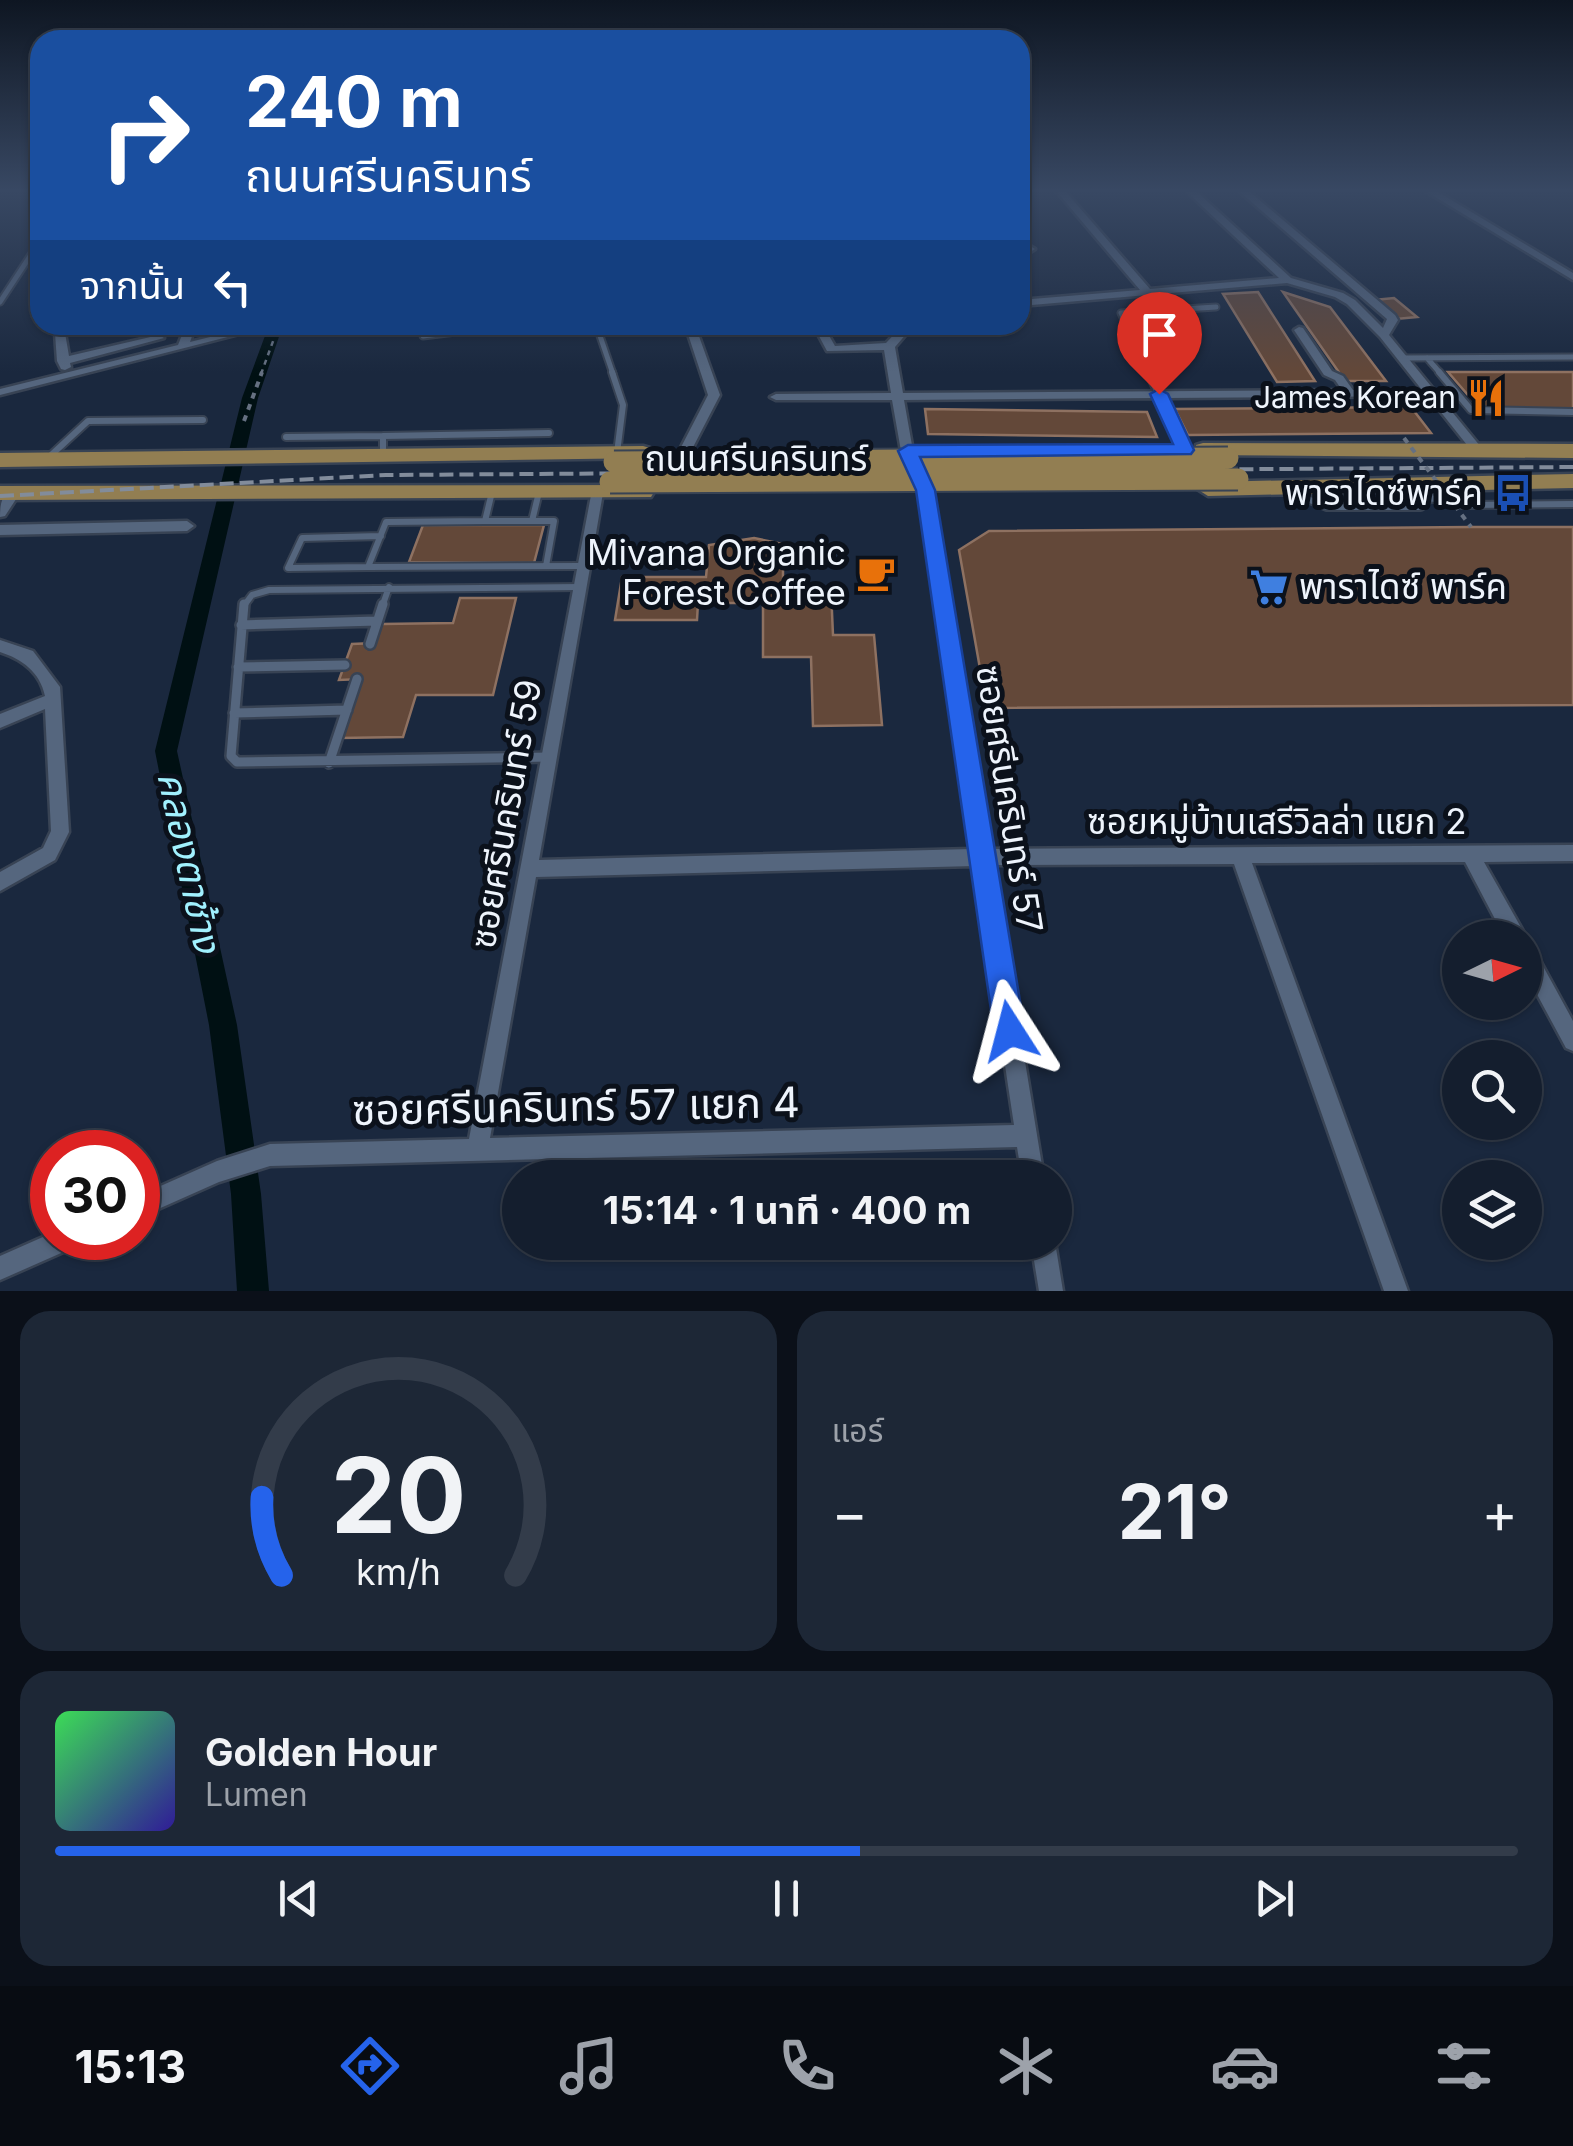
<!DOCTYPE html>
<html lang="th">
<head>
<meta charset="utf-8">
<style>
  :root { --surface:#141e2e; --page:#1d2736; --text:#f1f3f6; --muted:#9da2aa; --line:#333c4a; --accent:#2563eb }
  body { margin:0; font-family:Inter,"Noto Sans Thai",sans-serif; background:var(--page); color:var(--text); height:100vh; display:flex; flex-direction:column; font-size:38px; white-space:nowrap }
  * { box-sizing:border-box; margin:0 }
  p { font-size:32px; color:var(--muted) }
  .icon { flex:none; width:55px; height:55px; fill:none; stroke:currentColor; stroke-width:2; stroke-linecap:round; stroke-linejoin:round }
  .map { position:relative; height:1291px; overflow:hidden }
  .drawer { display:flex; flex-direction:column; gap:20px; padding:20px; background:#0b1019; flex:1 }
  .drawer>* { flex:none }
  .hud { position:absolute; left:30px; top:30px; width:1000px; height:305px; border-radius:30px; box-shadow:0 2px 8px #0004,0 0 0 2px var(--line); background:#1a4fa0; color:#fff; overflow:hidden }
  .needle { width:65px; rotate:85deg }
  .controls { position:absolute; left:1442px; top:920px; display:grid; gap:20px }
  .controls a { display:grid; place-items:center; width:100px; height:100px; border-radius:50%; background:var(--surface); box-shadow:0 2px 8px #0004,0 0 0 2px var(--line); font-size:50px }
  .speed { position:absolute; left:30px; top:1130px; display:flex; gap:20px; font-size:50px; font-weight:700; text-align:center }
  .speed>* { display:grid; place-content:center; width:130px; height:130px; border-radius:50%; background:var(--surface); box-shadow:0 2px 8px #0004,0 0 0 2px var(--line); line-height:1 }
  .speed .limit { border:15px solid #d22; background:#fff; color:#111 }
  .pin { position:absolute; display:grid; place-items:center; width:85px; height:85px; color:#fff; margin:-102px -42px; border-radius:50% 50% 50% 0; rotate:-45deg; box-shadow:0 0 10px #0007 }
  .pin .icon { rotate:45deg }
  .me { position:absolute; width:110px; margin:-55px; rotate:351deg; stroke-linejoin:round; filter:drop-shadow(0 0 8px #0008) }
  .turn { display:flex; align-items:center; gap:35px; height:210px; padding:0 50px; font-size:45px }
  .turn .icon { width:130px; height:130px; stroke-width:2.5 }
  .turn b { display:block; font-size:70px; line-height:85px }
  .then { display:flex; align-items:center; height:95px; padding:0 50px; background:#0003; gap:20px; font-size:38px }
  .big { font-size:75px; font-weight:700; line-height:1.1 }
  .drawer .card { flex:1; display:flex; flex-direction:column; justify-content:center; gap:15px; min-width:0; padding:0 35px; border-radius:30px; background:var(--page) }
  .drawer .dial { align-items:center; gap:0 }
  .dial svg { height:260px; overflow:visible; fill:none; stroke:var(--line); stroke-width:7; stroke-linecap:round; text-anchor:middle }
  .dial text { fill:var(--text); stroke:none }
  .song { display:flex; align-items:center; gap:30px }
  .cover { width:120px; height:120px; border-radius:15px; background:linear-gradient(135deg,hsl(130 70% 55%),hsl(250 70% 35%)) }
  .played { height:10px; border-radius:5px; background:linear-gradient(90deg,var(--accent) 55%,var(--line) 55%) }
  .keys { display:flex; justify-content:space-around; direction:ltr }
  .heat { display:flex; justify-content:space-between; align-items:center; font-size:55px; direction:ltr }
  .drawer .tiles { flex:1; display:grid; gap:20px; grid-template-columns:1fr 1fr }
  .card:last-child { grid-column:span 2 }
  .trip { position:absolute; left:502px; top:1160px; width:570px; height:100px; border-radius:50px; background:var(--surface); box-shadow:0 2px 8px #0004,0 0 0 2px var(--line); font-weight:700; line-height:100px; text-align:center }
  .tab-bar { display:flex; height:160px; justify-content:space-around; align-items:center; background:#080c12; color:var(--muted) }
  .tab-bar .icon { width:70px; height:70px }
  .tab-bar .active { color:var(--accent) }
  .tab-bar b { font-size:45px; color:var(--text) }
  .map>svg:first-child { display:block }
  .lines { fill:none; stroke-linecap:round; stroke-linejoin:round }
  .canal { fill:#001013; fill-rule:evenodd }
  .building { fill:#634839; stroke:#8e7161; stroke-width:2.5 }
  .service-far2-casing { stroke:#384354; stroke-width:9 }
  .service-far1-casing { stroke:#384354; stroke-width:10 }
  .service-casing { stroke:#384354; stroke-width:14 }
  .minor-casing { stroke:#384354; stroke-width:5 }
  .primary-casing { stroke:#384354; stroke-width:5 }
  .path-far1 { stroke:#657081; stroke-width:2.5; stroke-dasharray:5 5; stroke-linecap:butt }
  .path { stroke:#657081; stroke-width:4; stroke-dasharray:6 6; stroke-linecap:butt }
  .service-far2 { stroke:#55667e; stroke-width:5 }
  .service-far1 { stroke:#55667e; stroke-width:6 }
  .service { stroke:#55667e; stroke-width:9 }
  .minor { fill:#55667e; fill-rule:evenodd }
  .primary { fill:#927e52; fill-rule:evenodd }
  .rail { stroke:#828c9b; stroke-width:4; stroke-dasharray:14 6; stroke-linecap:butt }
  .primary-bridge-casing { stroke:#384354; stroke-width:25; stroke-linecap:butt }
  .path-bridge { stroke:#657081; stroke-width:4; stroke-dasharray:6 6; stroke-linecap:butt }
  .primary-bridge { stroke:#927e52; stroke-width:21 }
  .route { fill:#2563eb; stroke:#184099; stroke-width:2.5 }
  .labels { text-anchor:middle; stroke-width:10; stroke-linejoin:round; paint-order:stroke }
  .far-poi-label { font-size:30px; fill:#eef4fc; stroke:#0b111b; text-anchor:end }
  .street-label { font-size:35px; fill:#eef4fc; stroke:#0b111b }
  .poi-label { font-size:35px; fill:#eef4fc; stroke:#0b111b; text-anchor:end }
  .water-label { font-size:38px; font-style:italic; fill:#a1f1fe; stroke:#0b111b }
  .near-street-label { font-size:42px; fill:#eef4fc; stroke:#0b111b }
</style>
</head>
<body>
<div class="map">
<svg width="1573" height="1291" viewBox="0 0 1573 1291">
  <rect width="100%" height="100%" fill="#1a283e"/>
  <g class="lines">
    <path class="canal" d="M269,325H283L258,398L177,751L237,1025L261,1194L269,1291H237L231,1194L209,1025L155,751L242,398Z"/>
  </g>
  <path class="building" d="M1258,292L1315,381L1277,382L1223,294Z
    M1283,292L1330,307L1386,381H1345Z
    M1394,298L1417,317L1396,319L1374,300Z
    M1448,372H1573V408L1480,409Z
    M1411,407L1431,433L1188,435L1175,409Z
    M925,409L1147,412L1157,437L928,434Z
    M423,525H544L534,563L409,562Z
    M1471,527H1573V705L987,708L959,550L989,531Z
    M754,538L783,544V590H831L833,635H874L882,725L813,726L811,657H763V603H698L697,620H615L622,577H706L709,545Z
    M460,598H516L493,695H416L403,737L340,738L362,679L339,680L352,644L375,643L382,624L453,623Z"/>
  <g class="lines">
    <g class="service-far2-casing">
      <path id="service-far2" d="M0,302L40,241
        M570,325L598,330L613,374
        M423,336L514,325
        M1403,358L1573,357
        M1427,358L1441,374
        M1149,374L1121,313L1216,307"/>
    </g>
    <g class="service-far1-casing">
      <path id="service-far1" d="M612,372L623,405L617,453
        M1148,372L1159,395
        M1439,372L1471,410L1573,412
        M383,436L549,433
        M286,437L383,436V457
        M49,457L88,421L203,420
        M1288,491L1327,507H1421L1430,498L1429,487
        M492,492L485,521L386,522L368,567L583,566
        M539,492L532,521H554L546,566
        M1430,498L1463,505L1573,504
        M485,521H532
        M368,567L288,568L302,538L381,536
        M243,607L252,595L269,590L580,587
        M382,607L389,587"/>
    </g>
    <g class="service-casing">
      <path id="service" d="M244,604L231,756L237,762L550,757
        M241,625L377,621
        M370,644L383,604
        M238,667L345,665
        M234,713L347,710
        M329,763L357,679"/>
    </g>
    <g class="minor-casing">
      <path id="minor" d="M1057,192H1066L1150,289L1279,278L1187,192H1197L1291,278L1343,293L1355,300L1383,328L1387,319L1240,192H1250L1395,315L1398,320L1389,335L1485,452L1483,455H1475L1428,396L1166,398L1191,450L1185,454L1179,450L1155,398L904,400L913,451L932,496L990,849L1573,845V861L1484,862L1523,931L1526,938L1525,939L1505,938L1465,862L1252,863L1408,1291H1384L1234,864L993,865L1044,1178H1022L1017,1147L270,1166L219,1182L138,1218V1196L217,1161L270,1144L469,1139L592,490L597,489L603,493L539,860L972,849L920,496L901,451L892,400H776L770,397L776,394L891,393L884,350L827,351L813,325H823L835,346L886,343L903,325H914L895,347L903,393L1342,390L1335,380L1324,375L1294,330L1299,327L1303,328L1332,371L1343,376L1353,390H1422L1380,337L1347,304L1335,297L1287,283L1020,306V300L1140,290ZM975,866L1014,1125L490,1138L536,877Z
        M1427,192H1438L1573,273V280Z
        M1020,246H1030L1035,249L1030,252H1020Z
        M61,325H71L65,333L69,356L159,335L164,338L70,363L71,367L65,370L61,369L57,361L55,333Z
        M186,325H196L190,342L254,326L259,329L0,395V389L178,345Z
        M685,325H695L720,395L690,453L684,457L678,453L708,395Z
        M14,489L20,493L5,516L0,517C0,506 1,493 14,489Z
        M187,521L194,526L187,531L0,535V525Z
        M0,640L33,651L60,687L69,832L55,860L0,891V872L43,848L51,831L45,709L0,728V714L45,696C40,672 22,659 0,652Z
        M1525,943L1532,946L1573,1021V1051L1566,1048L1525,972Z
        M52,1233V1238H81L77,1246L0,1280V1256Z
        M1031,1242H1055L1063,1291H1039Z"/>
    </g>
    <g class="primary-casing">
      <path id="primary" d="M1203,443L1573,444V458L1196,455V445Z
        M643,446L650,448L653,453L650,458L0,467V453Z
        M1573,474V488L1208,496L1197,489L1208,482Z
        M643,485L651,487L654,492L651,497L0,500V486Z"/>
    </g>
    <path class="path-far1" d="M261,374L279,325"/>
    <path class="path" d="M244,421L262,372"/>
    <use href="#service-far2" class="service-far2"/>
    <use href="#service-far1" class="service-far1"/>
    <use href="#service" class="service"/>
    <use href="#minor" class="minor"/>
    <use href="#primary" class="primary"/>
    <path class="rail" d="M0,496L386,475L1573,467"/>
    <g class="primary-bridge-casing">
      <path id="primary-bridge" d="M614,462L1228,458
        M610,482L1238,479"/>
    </g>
    <path class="path-bridge" d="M1404,438L1471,527"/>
    <use href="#primary-bridge" class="primary-bridge"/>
  </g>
  <linearGradient id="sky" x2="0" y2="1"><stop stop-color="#0e1622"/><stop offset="0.51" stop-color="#384863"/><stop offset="1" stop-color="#384863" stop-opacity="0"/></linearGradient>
  <rect width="1573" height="373" fill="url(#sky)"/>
  <path class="route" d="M1159,389L1168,394L1194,450L1191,454L920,457L935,490L1025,1031L1021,1042L1010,1047L999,1042L994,1031L916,490L898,451L908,445L1173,444L1150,394Z"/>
  <defs>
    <g id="restaurant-bare" transform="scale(3)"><path d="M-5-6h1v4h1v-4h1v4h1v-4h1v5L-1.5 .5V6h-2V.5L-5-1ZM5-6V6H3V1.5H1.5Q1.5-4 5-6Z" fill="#e8710a" stroke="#0b111b" stroke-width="2.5" paint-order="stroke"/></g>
    <g id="bus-bare" transform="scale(3)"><path d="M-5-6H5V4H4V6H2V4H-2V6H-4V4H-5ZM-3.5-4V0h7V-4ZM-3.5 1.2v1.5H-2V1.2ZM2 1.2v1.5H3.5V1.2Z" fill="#1a4fb4" stroke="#0b111b" stroke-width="2.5" paint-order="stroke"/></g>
    <g id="cafe-bare" transform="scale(3)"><path d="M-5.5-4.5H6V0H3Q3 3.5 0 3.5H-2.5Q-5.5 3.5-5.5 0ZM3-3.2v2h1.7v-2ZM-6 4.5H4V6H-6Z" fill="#e8710a" stroke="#0b111b" stroke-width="2.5" paint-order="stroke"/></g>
    <g id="supermarket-bare" transform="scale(3)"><path d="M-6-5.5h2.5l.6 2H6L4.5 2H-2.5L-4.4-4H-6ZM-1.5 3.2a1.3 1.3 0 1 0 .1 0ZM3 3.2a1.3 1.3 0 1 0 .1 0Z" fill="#3f7fe0" stroke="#0b111b" stroke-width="2.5" paint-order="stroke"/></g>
  </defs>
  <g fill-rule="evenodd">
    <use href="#restaurant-bare" x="1486" y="398"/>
    <use href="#bus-bare" x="1513" y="493"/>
    <use href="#cafe-bare" x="876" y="573"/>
    <use href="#supermarket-bare" x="1269" y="587"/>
  </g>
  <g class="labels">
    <g class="far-poi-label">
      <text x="1456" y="408">James Korean</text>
    </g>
    <g class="street-label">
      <text x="756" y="471">ถนนศรีนครินทร์</text>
      <text transform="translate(1009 799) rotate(81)" y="12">ซอยศรีนครินทร์ 57</text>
      <text transform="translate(506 814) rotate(-80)" y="12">ซอยศรีนครินทร์ 59</text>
      <text x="1277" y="834">ซอยหมู่บ้านเสรีวิลล่า แยก 2</text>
    </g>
    <g class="poi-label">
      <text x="1483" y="505">พาราไดซ์พาร์ค</text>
      <text x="846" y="565">Mivana Organic<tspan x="846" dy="40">Forest Coffee</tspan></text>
      <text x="1299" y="599" text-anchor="start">พาราไดซ์ พาร์ค</text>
    </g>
    <g class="water-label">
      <text transform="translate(189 862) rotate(78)" y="13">คลองตาช้าง</text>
    </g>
    <g class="near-street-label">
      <text transform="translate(576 1106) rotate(-1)" y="15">ซอยศรีนครินทร์ 57 แยก 4</text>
    </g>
  </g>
</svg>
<div class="controls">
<a><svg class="needle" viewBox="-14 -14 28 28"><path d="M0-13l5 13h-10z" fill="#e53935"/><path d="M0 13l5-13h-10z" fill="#9da2aa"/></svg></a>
<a><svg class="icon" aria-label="search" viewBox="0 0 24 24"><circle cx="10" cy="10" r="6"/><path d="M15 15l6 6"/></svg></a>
<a><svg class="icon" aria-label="layers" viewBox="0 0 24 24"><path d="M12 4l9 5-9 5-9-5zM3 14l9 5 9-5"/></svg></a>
</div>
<div class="speed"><div class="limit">30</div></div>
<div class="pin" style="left:1159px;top:394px;background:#d93025"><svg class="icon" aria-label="arrive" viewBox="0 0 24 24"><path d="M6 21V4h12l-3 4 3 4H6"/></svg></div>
<svg class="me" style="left:1010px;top:1031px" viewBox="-20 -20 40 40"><path d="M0-17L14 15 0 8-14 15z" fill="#2563eb" stroke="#fff" stroke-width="4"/></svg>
<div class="trip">15:14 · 1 นาที · 400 m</div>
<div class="hud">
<div class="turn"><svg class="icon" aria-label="right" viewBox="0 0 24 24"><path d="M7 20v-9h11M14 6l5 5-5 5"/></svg><div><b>240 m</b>ถนนศรีนครินทร์</div></div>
<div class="then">จากนั้น<svg class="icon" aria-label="left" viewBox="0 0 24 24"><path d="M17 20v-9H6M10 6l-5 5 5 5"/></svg></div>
</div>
</div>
<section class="drawer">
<div class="tiles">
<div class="card dial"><svg viewBox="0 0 100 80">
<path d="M14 69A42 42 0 1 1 86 69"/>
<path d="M14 69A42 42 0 0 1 8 45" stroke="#2563eb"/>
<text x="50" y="56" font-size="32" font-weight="700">20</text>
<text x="50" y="72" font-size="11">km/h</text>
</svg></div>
<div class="card"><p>แอร์</p>
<div class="heat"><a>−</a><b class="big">21°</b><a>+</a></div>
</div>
<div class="card">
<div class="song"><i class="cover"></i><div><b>Golden Hour</b><p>Lumen</p></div></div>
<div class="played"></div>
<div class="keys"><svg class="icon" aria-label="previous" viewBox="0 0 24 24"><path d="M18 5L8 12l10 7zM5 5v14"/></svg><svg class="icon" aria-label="pause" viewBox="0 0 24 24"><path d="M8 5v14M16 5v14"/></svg><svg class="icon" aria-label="next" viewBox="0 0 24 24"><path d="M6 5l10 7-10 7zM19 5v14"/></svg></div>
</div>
</div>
</section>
<nav class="tab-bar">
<b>15:13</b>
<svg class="icon active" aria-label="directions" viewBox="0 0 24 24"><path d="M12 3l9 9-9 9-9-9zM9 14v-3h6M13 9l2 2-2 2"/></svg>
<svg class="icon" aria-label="music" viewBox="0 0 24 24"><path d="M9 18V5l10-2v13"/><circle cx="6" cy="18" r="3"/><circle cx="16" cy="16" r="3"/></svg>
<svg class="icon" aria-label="phone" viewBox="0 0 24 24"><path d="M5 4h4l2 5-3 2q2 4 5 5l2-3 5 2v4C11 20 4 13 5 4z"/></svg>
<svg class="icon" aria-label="climate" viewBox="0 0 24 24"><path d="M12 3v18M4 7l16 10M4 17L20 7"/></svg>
<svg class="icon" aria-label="car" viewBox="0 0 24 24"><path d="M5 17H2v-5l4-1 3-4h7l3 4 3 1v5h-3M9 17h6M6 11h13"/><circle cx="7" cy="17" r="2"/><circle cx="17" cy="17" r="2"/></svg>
<svg class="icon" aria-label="filters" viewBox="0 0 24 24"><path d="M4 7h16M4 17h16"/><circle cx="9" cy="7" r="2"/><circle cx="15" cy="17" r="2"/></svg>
</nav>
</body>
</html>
